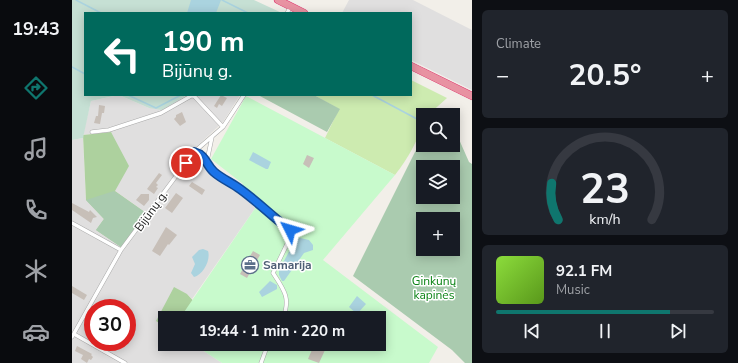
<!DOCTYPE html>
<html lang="en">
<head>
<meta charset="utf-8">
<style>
  :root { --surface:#171b24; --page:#20242c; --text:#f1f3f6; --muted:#9ea1a6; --line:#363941; --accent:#0f766e }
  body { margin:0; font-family:"Nunito Sans",sans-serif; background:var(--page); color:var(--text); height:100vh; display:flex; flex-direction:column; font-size:15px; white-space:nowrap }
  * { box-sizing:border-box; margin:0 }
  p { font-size:13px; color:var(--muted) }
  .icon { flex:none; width:22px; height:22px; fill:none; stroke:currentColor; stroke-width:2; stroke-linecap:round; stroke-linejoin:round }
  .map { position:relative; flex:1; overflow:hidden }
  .details { display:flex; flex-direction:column; gap:10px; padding:10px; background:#0d0f14; width:266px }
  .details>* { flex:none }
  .hud { position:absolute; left:12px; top:12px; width:328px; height:84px; border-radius:0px; box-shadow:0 2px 10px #0003; background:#00695c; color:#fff; overflow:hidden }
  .tools { position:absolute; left:344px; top:108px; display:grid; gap:8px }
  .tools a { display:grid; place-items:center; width:44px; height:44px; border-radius:0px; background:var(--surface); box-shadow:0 2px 10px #0003; font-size:20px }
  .speed { position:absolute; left:12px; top:299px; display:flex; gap:8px; font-size:20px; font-weight:700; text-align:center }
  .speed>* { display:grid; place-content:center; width:52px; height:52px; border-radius:50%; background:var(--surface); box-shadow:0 2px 10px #0003; line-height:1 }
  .speed .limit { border:6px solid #d22; background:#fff; color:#111 }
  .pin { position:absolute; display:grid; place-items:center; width:34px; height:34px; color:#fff; margin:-17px; border:2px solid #fff; border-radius:50%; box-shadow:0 1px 4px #0007 }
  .me { position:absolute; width:44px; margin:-22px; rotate:310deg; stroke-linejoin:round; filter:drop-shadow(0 0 3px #0008) }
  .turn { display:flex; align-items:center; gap:14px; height:84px; padding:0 12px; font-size:18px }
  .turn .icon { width:52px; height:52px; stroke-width:2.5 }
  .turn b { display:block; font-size:28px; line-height:34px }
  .big { font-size:30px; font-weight:700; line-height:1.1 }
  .details .tile { flex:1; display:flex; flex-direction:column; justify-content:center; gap:6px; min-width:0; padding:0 14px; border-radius:6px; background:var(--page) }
  .details .dial { align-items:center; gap:0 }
  .dial svg { height:104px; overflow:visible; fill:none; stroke:var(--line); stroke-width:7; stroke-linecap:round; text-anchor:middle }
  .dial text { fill:var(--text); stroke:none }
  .song { display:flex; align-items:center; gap:12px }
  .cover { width:48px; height:48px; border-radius:6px; background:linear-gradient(135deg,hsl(90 70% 55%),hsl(90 70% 35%)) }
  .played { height:4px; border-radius:2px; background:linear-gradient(90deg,var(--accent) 80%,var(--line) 80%) }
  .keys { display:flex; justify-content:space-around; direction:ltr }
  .heat { display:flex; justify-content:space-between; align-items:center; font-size:22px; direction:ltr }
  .trip { position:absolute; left:86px; top:311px; width:228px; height:40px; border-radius:0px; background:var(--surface); box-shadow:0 2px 10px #0003; font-weight:700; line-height:40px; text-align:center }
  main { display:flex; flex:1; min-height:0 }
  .tabs { display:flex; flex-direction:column; width:72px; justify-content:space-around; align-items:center; background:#090b0e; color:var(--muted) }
  .tabs .icon { width:28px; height:28px }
  .tabs .on { color:var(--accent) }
  .tabs b { font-size:18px; color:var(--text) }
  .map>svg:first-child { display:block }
  .residential { fill:#e0dfdf; fill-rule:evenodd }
  .grass { fill:#cdebb0 }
  .forest { fill:#add19e }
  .wetland { fill:#c6e0d4 }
  .cemetery { fill:#aacbaf; fill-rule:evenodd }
  .park { fill:#c8facc }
  .water { fill:#aad3df }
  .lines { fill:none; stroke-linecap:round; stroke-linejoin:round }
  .stream { stroke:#aad3df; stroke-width:1.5 }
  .building { fill:#c7bfb8 }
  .street-casing { stroke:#a9a9a9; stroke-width:4.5 }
  .highway-casing { stroke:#dc2a67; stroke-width:8 }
  .street { stroke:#fff; stroke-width:3.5 }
  .highway { stroke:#e892a2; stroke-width:7 }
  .route-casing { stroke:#114b97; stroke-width:10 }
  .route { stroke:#1a73e8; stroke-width:7 }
  .labels { text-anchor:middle; stroke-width:3; stroke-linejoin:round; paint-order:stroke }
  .street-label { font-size:12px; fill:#222; stroke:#fff }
  .service-label { font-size:12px; font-weight:bold; fill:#4e5e75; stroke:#fff; text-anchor:start }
  .park-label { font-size:12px; fill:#0c8416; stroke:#fff }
</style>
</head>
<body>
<main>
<nav class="tabs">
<b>19:43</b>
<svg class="icon on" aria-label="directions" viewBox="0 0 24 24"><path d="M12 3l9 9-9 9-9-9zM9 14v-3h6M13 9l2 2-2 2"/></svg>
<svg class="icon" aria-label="music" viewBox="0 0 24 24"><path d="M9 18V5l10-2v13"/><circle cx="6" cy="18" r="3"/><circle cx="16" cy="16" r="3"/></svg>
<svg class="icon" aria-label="phone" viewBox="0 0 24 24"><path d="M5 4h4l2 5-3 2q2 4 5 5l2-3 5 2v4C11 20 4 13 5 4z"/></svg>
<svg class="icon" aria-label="climate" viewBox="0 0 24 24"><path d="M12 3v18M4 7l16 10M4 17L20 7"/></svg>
<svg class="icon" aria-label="car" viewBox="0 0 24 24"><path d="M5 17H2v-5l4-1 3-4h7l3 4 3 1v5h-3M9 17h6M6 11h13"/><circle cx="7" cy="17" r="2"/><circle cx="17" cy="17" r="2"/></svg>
</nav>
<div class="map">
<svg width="400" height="363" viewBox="0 0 400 363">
  <rect width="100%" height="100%" fill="#f2efe9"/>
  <path class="residential" d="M277,0H341L400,30V90L339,60V13H270Z
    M47,95L77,108L111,98L115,95H168L151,122L123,148L139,173L184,207L120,299L115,294L84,321L93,327V344H121L150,363H0V140L11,138L14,200L32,219L24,230L49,246L43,191L39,132L11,135L19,101ZM21,308H55V342H21Z"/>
  <path class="grass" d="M339,80L375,98L356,115H351C351,134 335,160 323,175L253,138L267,109L242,95H339Z"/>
  <path class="forest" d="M39,132L57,166L43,191L74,213L49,247L24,230L32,219L14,200L11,135Z
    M102,287L115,294L137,318H93V327L84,321Z"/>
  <path class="wetland" d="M0,0H182L210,13H13V95H46L19,101L11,138L0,140Z
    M47,95H115L90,110L77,108Z"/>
  <path class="cemetery" d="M186,95H242L268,109L255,132Z
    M381,135L386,137L397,162L400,164V363H393L380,350L281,276L351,136V145H381ZM351,167H381V197H351ZM351,219H381V249H351Z
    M42,191L74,213L49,247L24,230L32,219L14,200Z"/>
  <path class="park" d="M174,96L323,175L251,260L366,347L357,363H150L121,344H307V318H108L184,207L167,193L171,184L139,159Z"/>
  <path class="water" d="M119,0H149L144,13H115Z
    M181,152L199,162L196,169H194L177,160Z
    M228,238L237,240L241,245V250L232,253L212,281H210L207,275V270L224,239Z
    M131,249L136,251C139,260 131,275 122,277L119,273L123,264L120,257L127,250Z
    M198,281L205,285V289L190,297L187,292Z
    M285,296L294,304L285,314L277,307Z"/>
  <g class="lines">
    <path class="stream" d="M4,0L29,13
      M150,0L176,13
      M0,67L13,74
      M56,95L84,108L109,95
      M300,95L345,119"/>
  </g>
  <path class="building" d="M149,95L155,98L150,106L147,104L145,108L142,106Z
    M27,105L33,106L32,113H30L28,124L22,123L24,116H26Z
    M110,112L114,122L108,126L102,119L104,117V115Z
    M235,155L242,158L237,168L231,164Z
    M87,173L90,175L84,183L86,185L84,187L86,188L82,194L75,189Z
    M120,182L133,190L130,195L117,186Z
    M104,193L111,198L100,213L93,208Z
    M69,194H77V200L72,206L64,200Z
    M0,203L17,212L18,210L25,217L21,218L19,223L0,210Z
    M94,227L105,235L97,245L96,244L88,256L80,251Z
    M181,251L188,255L175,278L168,274Z
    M0,286L15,295L12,300L0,293Z
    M242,345L253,350L247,363L236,359Z
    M5,346L20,354L19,355L21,357L19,360L17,359L15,363L9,359L11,355L3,351Z"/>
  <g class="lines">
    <g class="street-casing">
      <path id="street" d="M215,13L219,6
        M20,132L37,130L89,113L119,96H122L151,127
        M122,152C135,156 134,167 145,174C152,180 161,183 168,189C186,202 201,217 218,230L217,240L201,273C212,290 219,298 211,318
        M135,161L140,137
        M0,223L49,250
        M2,334L53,363
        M0,337L49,250L122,152L151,127L172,95
        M189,363L196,344"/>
    </g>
    <g class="highway-casing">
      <path id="highway" d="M206,0L232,13
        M339,66L400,96"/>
    </g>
    <use href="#street" class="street"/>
    <use href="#highway" class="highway"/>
  </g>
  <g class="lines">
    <g class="route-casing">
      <path id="route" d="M114,163L122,152C134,155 134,165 142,172C150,179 160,183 168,189C186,202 201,217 218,230"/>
    </g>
    <use href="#route" class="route"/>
  </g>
  <defs>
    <g id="office-ring" transform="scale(0.9)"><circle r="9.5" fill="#fff" stroke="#5c6f8a" stroke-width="1.5"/><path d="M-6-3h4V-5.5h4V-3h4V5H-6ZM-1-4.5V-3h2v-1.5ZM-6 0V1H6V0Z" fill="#5c6f8a"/></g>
  </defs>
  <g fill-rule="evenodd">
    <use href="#office-ring" x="178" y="265"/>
  </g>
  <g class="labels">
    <g class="street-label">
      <text transform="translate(79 211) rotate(-54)" y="4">Bijūnų g.</text>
    </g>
    <g class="service-label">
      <text x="191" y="269">Samarija</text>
    </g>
    <g class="park-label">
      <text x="362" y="285">Ginkūnų<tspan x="362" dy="14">kapinės</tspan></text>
    </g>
  </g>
</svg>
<div class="tools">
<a><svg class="icon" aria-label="search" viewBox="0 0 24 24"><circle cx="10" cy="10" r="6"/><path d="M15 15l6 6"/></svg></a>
<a><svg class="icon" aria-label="layers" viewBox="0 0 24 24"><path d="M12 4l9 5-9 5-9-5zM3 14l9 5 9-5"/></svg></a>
<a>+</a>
</div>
<div class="speed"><div class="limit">30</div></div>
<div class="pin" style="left:114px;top:163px;background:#d93025"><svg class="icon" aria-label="arrive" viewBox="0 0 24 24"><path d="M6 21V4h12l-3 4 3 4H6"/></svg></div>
<svg class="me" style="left:218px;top:230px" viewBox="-20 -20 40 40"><path d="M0-17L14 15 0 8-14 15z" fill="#1a73e8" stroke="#fff" stroke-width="4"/></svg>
<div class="trip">19:44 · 1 min · 220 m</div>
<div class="hud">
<div class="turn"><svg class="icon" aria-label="left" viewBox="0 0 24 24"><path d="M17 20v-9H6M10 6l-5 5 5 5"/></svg><div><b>190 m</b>Bijūnų g.</div></div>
</div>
</div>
<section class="details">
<div class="tile"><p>Climate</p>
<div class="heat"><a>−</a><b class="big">20.5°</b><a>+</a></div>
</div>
<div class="tile dial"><svg viewBox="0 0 100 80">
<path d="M14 69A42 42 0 1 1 86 69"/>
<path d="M14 69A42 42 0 0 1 9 41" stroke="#0f766e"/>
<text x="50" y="56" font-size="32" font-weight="700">23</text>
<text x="50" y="72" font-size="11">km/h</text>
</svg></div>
<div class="tile">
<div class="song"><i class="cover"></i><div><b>92.1 FM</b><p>Music</p></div></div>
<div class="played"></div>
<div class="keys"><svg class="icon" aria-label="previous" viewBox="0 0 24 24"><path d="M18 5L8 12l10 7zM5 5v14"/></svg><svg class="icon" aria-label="pause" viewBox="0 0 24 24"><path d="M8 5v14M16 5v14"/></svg><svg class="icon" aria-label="next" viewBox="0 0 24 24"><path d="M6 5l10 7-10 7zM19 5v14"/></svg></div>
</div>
</section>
</main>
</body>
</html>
